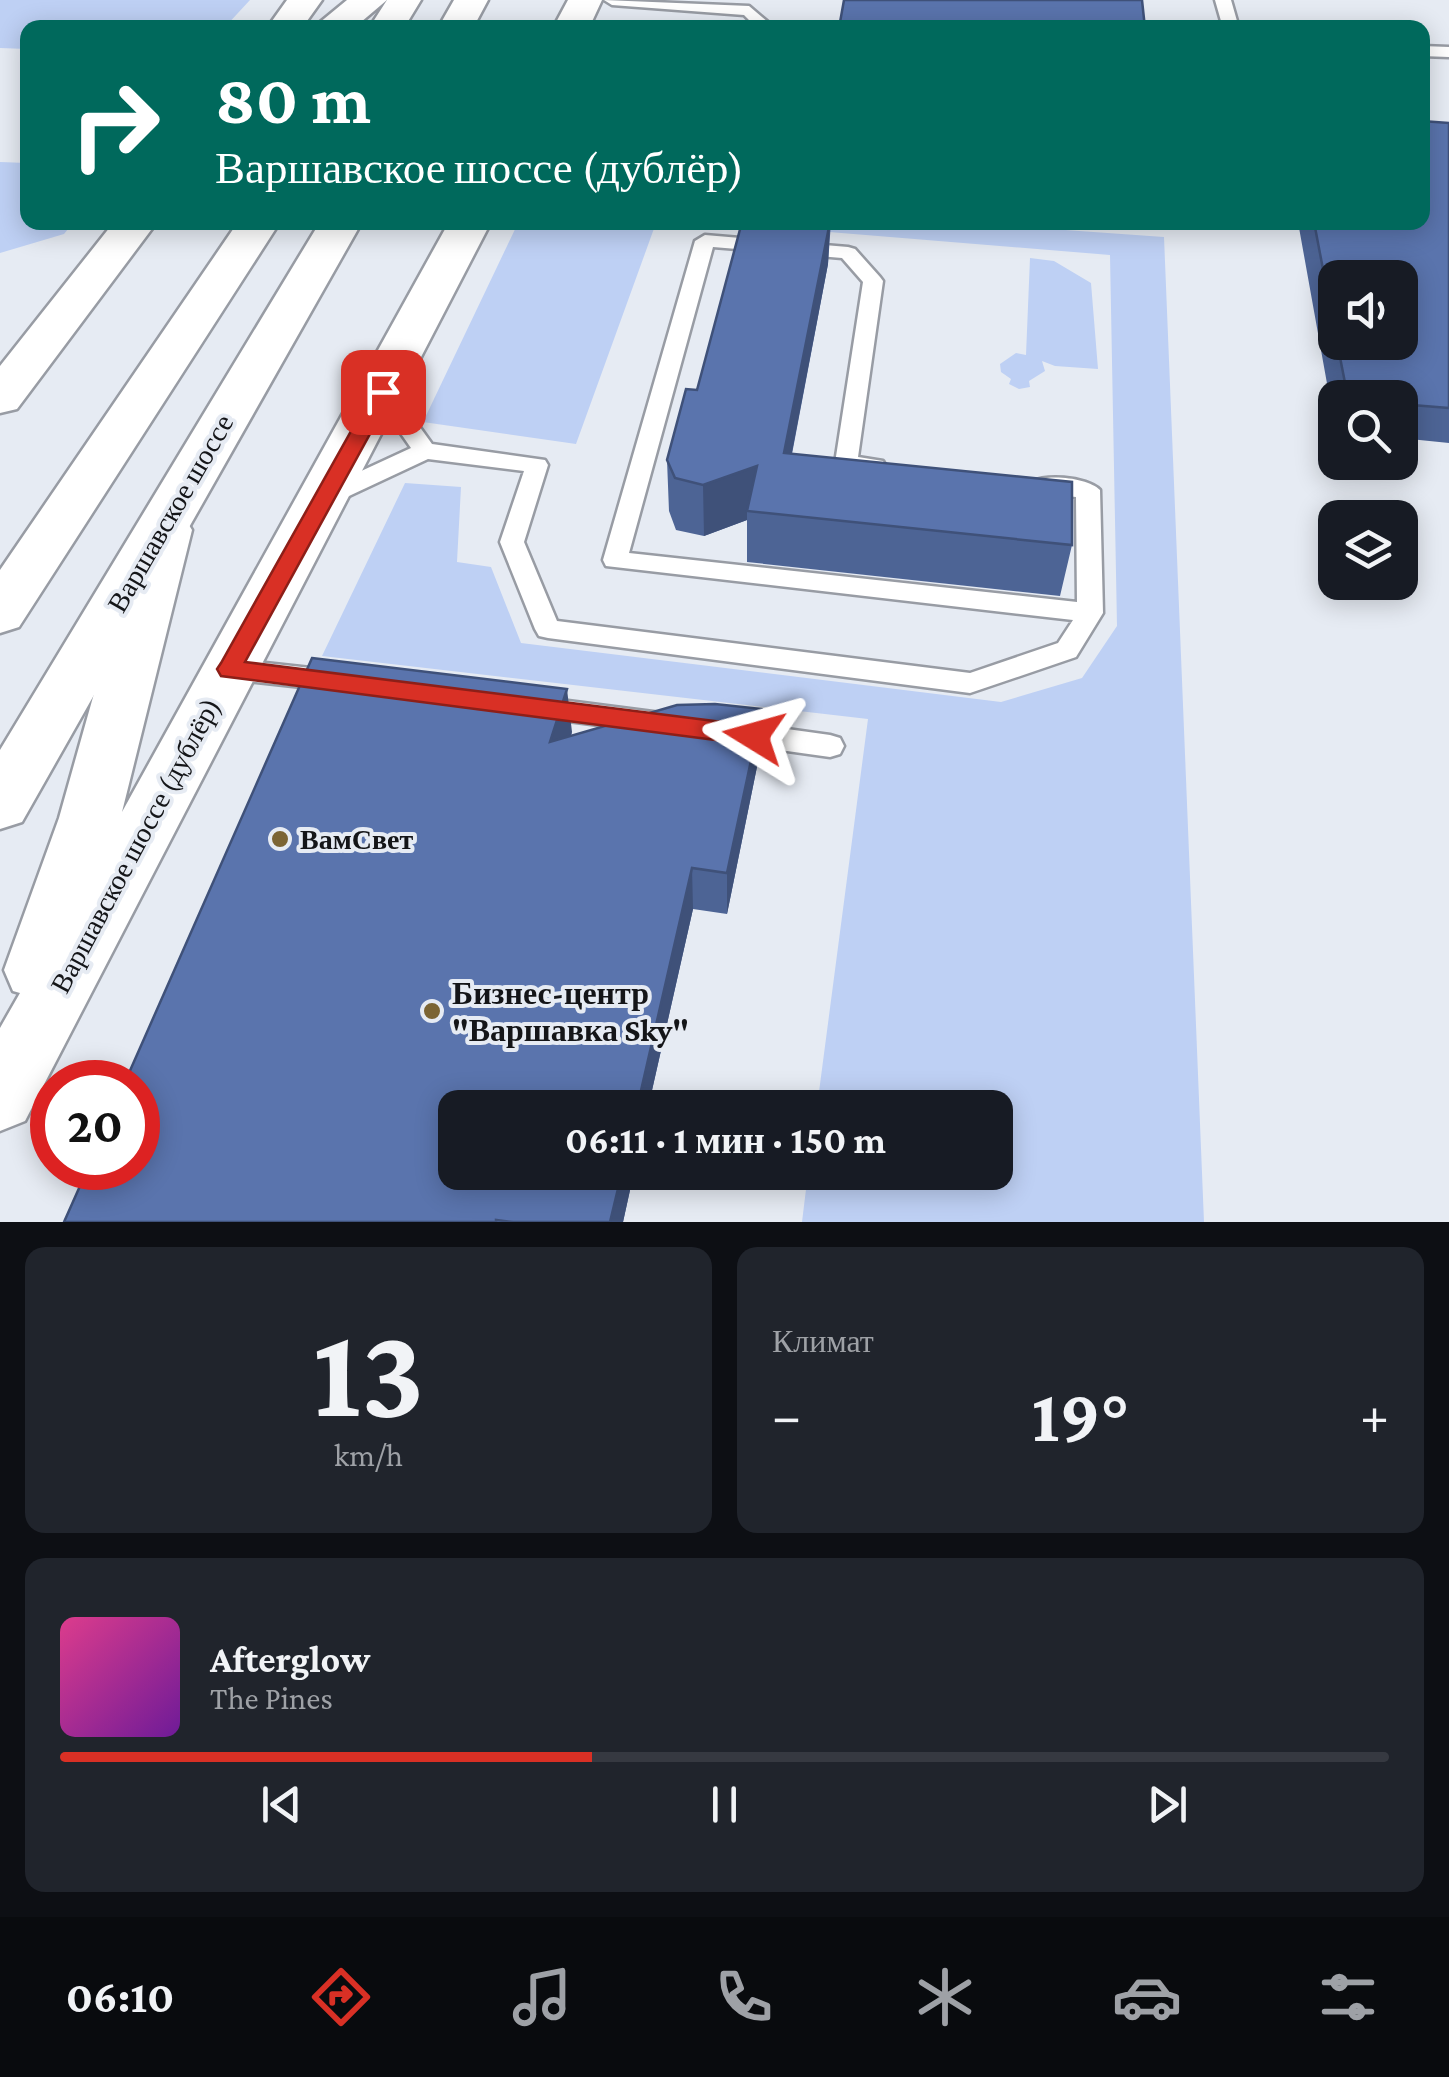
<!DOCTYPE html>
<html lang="ru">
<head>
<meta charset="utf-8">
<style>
  :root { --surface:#171b24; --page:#20242c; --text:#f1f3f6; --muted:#9ea1a6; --line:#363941; --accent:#d93025 }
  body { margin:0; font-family:"Crimson Pro",serif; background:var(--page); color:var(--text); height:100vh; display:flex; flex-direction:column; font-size:38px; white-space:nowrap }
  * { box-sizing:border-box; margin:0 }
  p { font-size:32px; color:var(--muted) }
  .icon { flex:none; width:55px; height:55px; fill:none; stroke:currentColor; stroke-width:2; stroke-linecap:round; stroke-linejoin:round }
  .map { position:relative; height:1222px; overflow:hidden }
  .details { display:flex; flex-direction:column; gap:25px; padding:25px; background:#0d0f14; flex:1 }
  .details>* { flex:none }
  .banner { position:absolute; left:20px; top:20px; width:1410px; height:210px; border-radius:20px; box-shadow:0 5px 25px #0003; background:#00695c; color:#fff; overflow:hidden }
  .tools { position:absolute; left:1318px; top:260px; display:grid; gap:20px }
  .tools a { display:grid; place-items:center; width:100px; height:100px; border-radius:20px; background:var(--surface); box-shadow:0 5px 25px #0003; font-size:50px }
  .speed { position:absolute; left:30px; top:1060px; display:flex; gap:20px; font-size:50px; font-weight:700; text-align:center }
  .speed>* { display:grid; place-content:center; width:130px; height:130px; border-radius:50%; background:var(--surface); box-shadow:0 5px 25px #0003; line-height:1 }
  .speed .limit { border:15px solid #d22; background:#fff; color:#111 }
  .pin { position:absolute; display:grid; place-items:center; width:85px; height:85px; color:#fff; margin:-42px; border-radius:20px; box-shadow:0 5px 15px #0006 }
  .me { position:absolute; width:110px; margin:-55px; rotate:278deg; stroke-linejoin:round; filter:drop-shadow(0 0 8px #0008) }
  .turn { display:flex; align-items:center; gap:35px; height:210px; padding:0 30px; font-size:45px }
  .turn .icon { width:130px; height:130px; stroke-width:2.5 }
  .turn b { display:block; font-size:70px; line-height:85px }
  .big { font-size:75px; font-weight:700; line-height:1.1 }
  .details .widget { flex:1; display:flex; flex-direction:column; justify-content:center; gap:15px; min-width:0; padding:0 35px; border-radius:20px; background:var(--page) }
  .details .dial { align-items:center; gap:0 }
  .dial b { font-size:130px; line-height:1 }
  .song { display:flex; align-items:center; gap:30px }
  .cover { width:120px; height:120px; border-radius:15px; background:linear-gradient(135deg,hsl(330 70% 55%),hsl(280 70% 35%)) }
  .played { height:10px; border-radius:5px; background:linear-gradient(90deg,var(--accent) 40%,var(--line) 40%) }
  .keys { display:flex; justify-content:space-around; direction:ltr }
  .heat { display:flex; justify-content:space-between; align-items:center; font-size:55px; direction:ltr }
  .details .tiles { flex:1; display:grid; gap:25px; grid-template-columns:1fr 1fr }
  .widget:last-child { grid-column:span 2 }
  .trip { position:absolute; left:438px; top:1090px; width:575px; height:100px; border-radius:20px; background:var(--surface); box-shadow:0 5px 25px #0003; font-weight:700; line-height:100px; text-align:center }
  .tab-bar { display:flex; height:160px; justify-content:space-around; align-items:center; background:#090b0e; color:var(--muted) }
  .tab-bar .icon { width:70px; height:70px }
  .tab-bar .on { color:var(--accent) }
  .tab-bar b { font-size:45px; color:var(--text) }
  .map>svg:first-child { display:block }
  .green { fill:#bed0f4 }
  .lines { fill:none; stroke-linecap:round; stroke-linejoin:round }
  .service-casing { stroke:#989ca4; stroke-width:5 }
  .secondary-casing { stroke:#989ca4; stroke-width:5 }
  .primary-casing { stroke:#989ca4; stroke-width:5 }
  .service { fill:#fff; fill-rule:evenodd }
  .secondary { fill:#fff; fill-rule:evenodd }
  .primary { fill:#fff; fill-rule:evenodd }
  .wall { fill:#4d6495; fill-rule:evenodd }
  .shaded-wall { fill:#3f5179 }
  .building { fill:#5a74ad; stroke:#3f5179; stroke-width:2.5 }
  .route { fill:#d93025; stroke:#8d1f18; stroke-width:2.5 }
  .poi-dot { fill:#7b6434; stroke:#e6ebf3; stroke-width:4 }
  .labels { text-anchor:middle; stroke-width:8; stroke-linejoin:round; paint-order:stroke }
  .street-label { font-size:28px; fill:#141518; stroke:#e6ebf3 }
  .poi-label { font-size:28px; font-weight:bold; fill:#141518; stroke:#e6ebf3; text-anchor:start }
  .near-poi-label { font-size:32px; font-weight:bold; fill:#141518; stroke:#e6ebf3; text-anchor:start }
</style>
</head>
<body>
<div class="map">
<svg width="1449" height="1222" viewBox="0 0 1449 1222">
  <rect width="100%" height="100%" fill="#e6ebf3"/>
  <path class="green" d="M0,0H250L225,27L28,28L27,49L0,48Z
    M0,162L27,163L28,222L73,223L64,234L0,253Z
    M1040,222L1051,229L1164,237L1204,1222H802L808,1173L995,1172V1108L817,1107L868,719L322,656L405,483L461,487L457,562L491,567L521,643L1001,702L1082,678L1117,626L1110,255L720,223Z
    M518,223H656L576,444L423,422Z
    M1030,258L1054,261L1091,283L1098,369L1055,366L1042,361L1045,371L1029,381L1030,387L1019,389L1009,384L1011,379L1001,372L1000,364L1016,353L1026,355Z"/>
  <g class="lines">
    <g class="service-casing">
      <path id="service" d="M604,0L749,6L775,28H757L744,15L612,5Z
        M1215,0H1231L1239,28H1223Z
        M1422,46L1449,47V57L1422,56Z
        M705,235L848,247L855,249L880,277L883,281L858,457L883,461L886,466C876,478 845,475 835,463L863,282L842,258L713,247L629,553L1077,602L1076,497L1039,493L1027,485C1040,472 1088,477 1100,490L1103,613L1076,657L970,693L548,638L539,636L535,629L500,542L524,471L428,459L334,503H318L314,497L318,491L411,448L372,392L383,385L391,387L432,444L545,460L548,465L524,542L557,621L970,673L1058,643L1073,620L606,566L603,560L695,241Z
        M229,659L338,671L347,674L351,681L347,688L338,691L229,679L220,676L216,669L220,662Z
        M537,697L661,713L670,716L674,723L670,730L661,733L537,717L528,714L524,707L528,700Z
        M730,721L830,735L840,738L844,746L840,754L830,757L730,743L721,739L717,732L721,725Z"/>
    </g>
    <g class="secondary-casing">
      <path id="secondary" d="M287,0H322L302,28H267Z
        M347,0H387L354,28H313Z
        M568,0H602L589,28H553Z
        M114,222H157L17,409L0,413V366Z
        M449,222H491L25,1121L0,1131V1028L20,993L13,991L4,970L59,818L140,530L148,517L166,512L184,517L192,530L122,812Z"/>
    </g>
    <g class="primary-casing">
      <path id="primary" d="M387,0H421L404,28H369Z
        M454,0H488L473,28H438Z
        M238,222H280L19,627L0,633V570Z
        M320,222H362L22,822L0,829V750Z"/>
    </g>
    <use href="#service" class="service"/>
    <use href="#secondary" class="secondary"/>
    <use href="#primary" class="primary"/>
  </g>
  <path class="wall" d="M1449,123V443L1400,438V398H1335V428L1298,222H1422ZM1335,278L1400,342H1335Z
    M742,222H831L828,264L792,454L1072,545L1060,596L747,562V520L704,536L676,530L669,511L667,460L697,390Z
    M762,709L760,752L727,914L693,909L648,1108H455V1172H634L623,1222H64L572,732L571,736Z"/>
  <path class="shaded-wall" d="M830,222L828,264L782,504L784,453Z
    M757,466L747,511V520L704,536L703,485Z
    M567,689L572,732L555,784L550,742Z
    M762,709L760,752L727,914V873Z
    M692,868L693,909L648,1108H637Z
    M622,1172H634L623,1222H610Z"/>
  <path class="building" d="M844,0H1142L1145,28H839Z
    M1422,121L1449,123V408L1400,404V398H1348L1337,342H1400V278H1335V332L1314,222H1422Z
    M742,222H830L784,453L1072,482V545L747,511L757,466L703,485L675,478L667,460L686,389L697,390Z
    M312,658L567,689L550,742L677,705L715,704L762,709L727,873L692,868L637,1108H455V1172H622L610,1222H513L496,1220V1222H64L88,1168H138V1082H125Z"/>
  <path class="route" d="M383,386L393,392L245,662L754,726L763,729L767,736L763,743L754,745L221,676L217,669L221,663L373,392Z"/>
  <g class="poi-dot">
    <circle cx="280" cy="839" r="10"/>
    <circle cx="432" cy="1011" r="10"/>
  </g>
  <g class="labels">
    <g class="street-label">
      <text transform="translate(170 513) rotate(-60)" y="10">Варшавское шоссе</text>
      <text transform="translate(135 845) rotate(-62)" y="10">Варшавское шоссе (дублёр)</text>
    </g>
    <g class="poi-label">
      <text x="300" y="849">ВамСвет</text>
    </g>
    <g class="near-poi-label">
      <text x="452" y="1004">Бизнес-центр<tspan x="452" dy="37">"Варшавка Sky"</tspan></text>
    </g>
  </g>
</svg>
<div class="tools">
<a><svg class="icon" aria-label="sound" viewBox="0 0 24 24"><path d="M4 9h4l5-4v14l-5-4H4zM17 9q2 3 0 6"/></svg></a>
<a><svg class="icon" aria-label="search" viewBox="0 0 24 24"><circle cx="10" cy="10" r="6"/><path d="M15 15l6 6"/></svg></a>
<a><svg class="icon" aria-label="layers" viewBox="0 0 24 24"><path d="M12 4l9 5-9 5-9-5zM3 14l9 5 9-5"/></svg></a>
</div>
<div class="speed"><div class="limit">20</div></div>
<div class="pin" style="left:383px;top:392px;background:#d93025"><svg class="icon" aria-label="arrive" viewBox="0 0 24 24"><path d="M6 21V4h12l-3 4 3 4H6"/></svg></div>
<svg class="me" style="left:754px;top:736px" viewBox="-20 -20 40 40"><path d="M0-17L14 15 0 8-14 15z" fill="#d93025" stroke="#fff" stroke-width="4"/></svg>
<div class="trip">06:11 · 1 мин · 150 m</div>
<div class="banner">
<div class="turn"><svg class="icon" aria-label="right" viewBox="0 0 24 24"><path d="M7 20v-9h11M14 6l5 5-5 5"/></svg><div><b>80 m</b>Варшавское шоссе (дублёр)</div></div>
</div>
</div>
<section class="details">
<div class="tiles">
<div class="widget dial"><b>13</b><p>km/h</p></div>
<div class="widget"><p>Климат</p>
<div class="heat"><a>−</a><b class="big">19°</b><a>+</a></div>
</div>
<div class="widget">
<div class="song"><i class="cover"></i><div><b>Afterglow</b><p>The Pines</p></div></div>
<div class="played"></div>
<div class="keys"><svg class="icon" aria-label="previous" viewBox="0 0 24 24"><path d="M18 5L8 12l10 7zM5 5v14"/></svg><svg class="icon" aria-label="pause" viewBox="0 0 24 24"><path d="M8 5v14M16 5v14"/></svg><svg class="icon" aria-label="next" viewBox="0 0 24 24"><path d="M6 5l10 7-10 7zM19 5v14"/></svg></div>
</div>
</div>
</section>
<nav class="tab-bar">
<b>06:10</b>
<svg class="icon on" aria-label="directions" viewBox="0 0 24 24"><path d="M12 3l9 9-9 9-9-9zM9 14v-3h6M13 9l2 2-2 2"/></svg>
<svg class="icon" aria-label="music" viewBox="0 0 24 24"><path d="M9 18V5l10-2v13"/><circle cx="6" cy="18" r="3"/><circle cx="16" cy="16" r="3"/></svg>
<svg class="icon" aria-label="phone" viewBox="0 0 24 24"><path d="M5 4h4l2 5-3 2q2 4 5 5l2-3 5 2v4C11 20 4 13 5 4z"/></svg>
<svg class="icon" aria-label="climate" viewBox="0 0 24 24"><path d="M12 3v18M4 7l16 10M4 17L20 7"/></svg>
<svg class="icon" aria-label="car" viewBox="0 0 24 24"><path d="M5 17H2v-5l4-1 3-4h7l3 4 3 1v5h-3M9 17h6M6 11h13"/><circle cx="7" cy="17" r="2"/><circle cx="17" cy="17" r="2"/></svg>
<svg class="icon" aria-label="filters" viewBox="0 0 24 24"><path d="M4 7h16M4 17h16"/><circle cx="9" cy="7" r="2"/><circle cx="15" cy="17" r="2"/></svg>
</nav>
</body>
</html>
